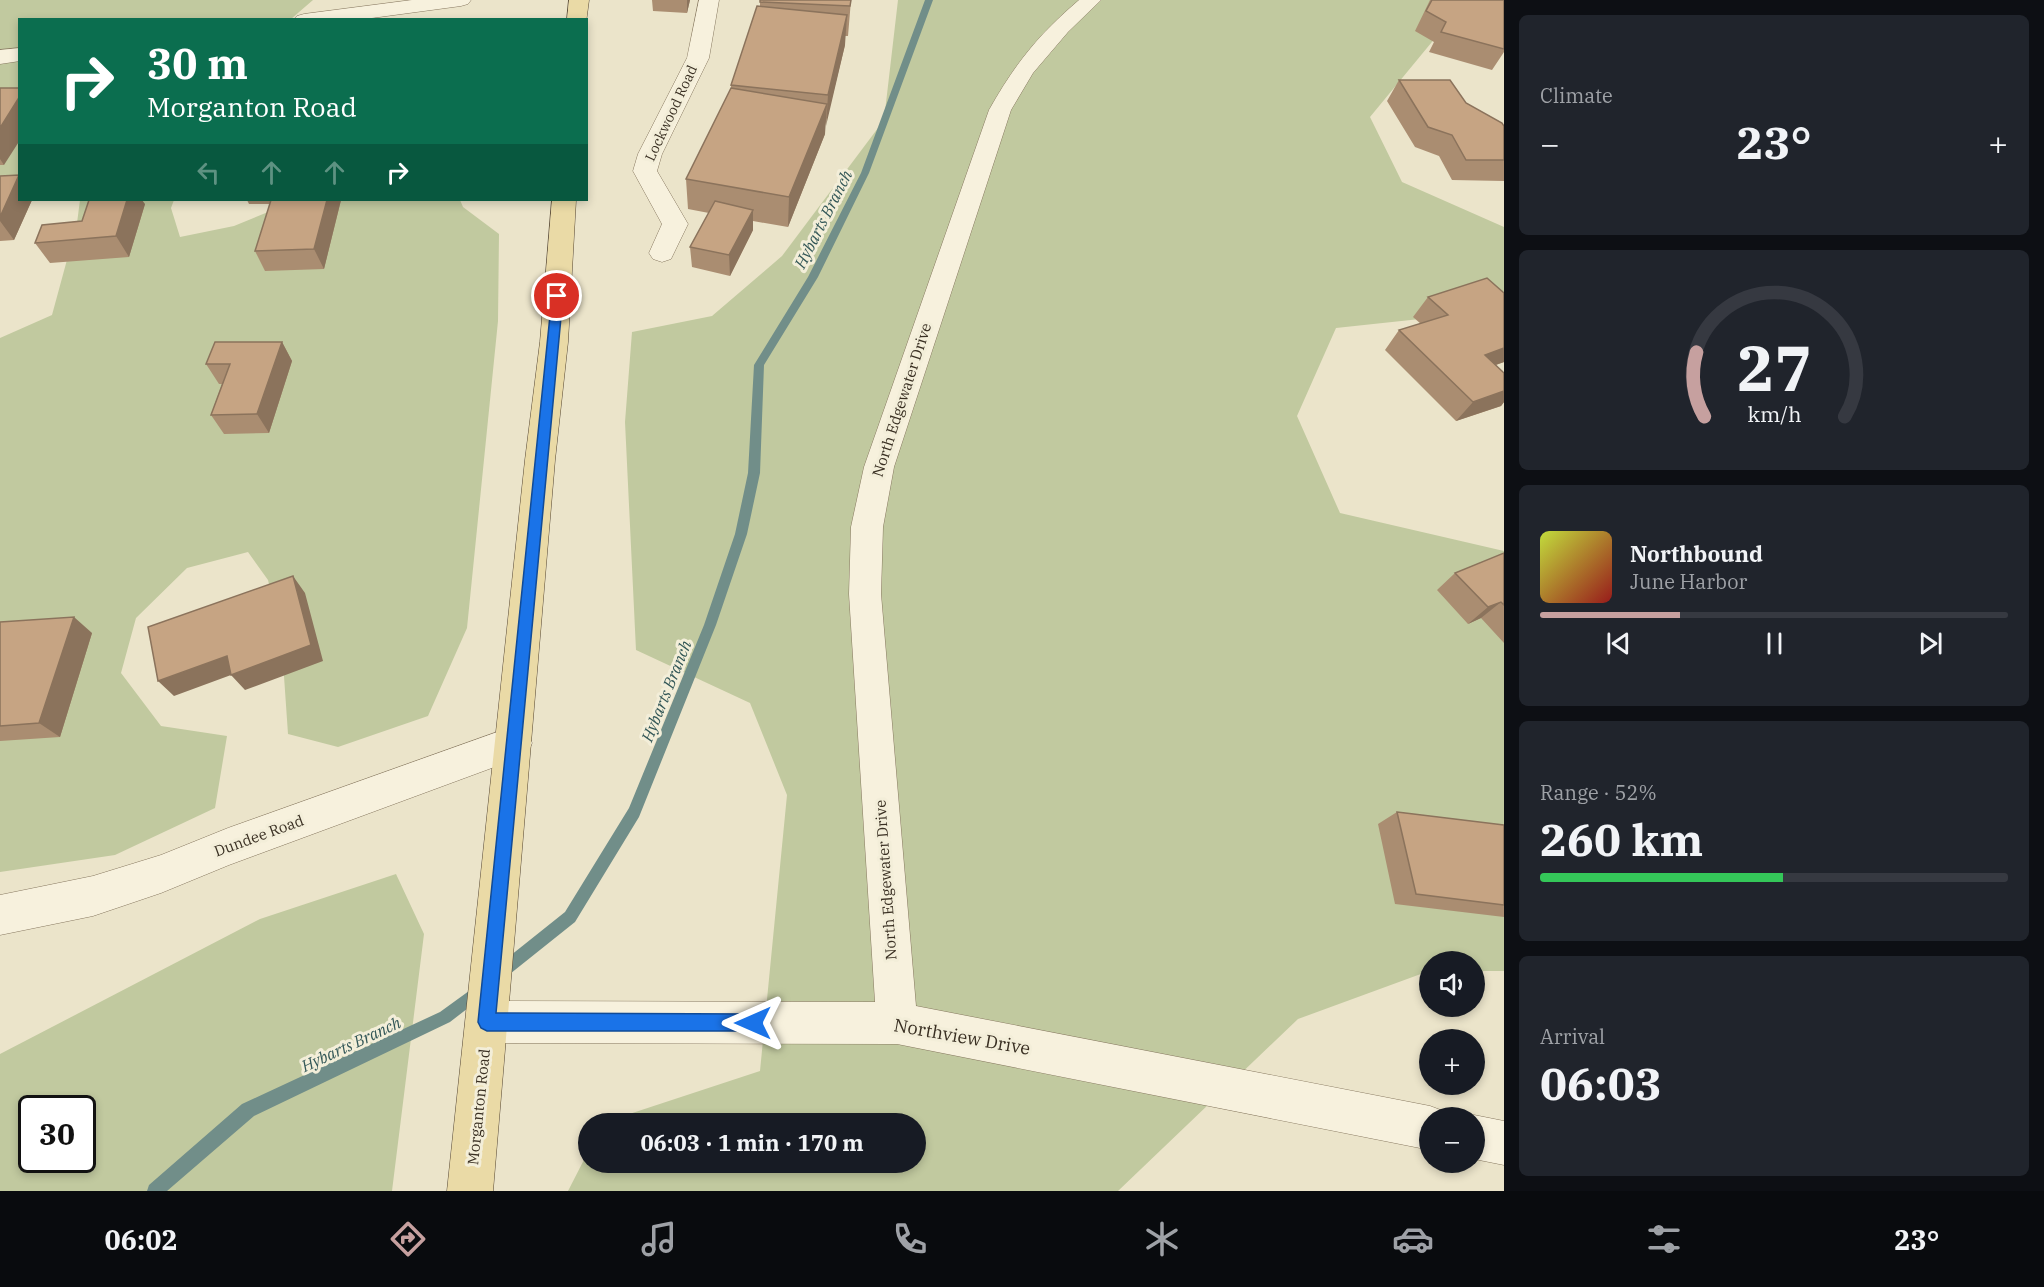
<!DOCTYPE html>
<html lang="en">
<head>
<meta charset="utf-8">
<style>
  :root { --surface:#171b24; --page:#20242c; --text:#f1f3f6; --muted:#9ea1a6; --line:#363941; --accent:#c6a09f }
  body { margin:0; font-family:"IBM Plex Serif",serif; background:var(--page); color:var(--text); height:100vh; display:flex; flex-direction:column; font-size:22px; white-space:nowrap }
  * { box-sizing:border-box; margin:0 }
  p { font-size:20px; color:var(--muted) }
  .icon { flex:none; width:33px; height:33px; fill:none; stroke:currentColor; stroke-width:2; stroke-linecap:round; stroke-linejoin:round }
  .map { position:relative; flex:1; overflow:hidden }
  .drawer { display:flex; flex-direction:column; gap:15px; padding:15px; background:#0d0f14; width:540px }
  .drawer>* { flex:none }
  .banner { position:absolute; left:18px; top:18px; width:570px; height:183px; border-radius:0px; box-shadow:0 3px 9px #0003; background:#0b6e4f; color:#fff; overflow:hidden }
  .fabs { position:absolute; left:1419px; top:951px; display:grid; gap:12px }
  .fabs a { display:grid; place-items:center; width:66px; height:66px; border-radius:50%; background:var(--surface); box-shadow:0 3px 9px #0003; font-size:30px }
  .speed { position:absolute; left:18px; top:1095px; display:flex; gap:12px; font-size:30px; font-weight:700; text-align:center }
  .speed>* { display:grid; place-content:center; width:78px; height:78px; border-radius:50%; background:var(--surface); box-shadow:0 3px 9px #0003; line-height:1 }
  .speed .limit { border:3px solid #111; border-radius:9px; background:#fff; color:#111 }
  .pin { position:absolute; display:grid; place-items:center; width:51px; height:51px; color:#fff; margin:-26px; border:3px solid #fff; border-radius:50%; box-shadow:0 2px 6px #0007 }
  .me { position:absolute; width:66px; margin:-33px; rotate:270deg; stroke-linejoin:round; filter:drop-shadow(0 0 4px #0008) }
  .turn { display:flex; align-items:center; gap:21px; height:126px; padding:0 30px; font-size:27px }
  .turn .icon { width:78px; height:78px; stroke-width:2.5 }
  .turn b { display:block; font-size:42px; line-height:51px }
  .lanes { display:flex; align-items:center; height:57px; padding:0 30px; background:#0003; justify-content:center; gap:30px; direction:ltr }
  .lanes .off { opacity:.35 }
  .big { font-size:45px; font-weight:700; line-height:1.1 }
  .drawer .card { flex:1; display:flex; flex-direction:column; justify-content:center; gap:9px; min-width:0; padding:0 21px; border-radius:9px; background:var(--page) }
  .drawer .dial { align-items:center; gap:0 }
  .dial svg { height:156px; overflow:visible; fill:none; stroke:var(--line); stroke-width:7; stroke-linecap:round; text-anchor:middle }
  .dial text { fill:var(--text); stroke:none }
  .song { display:flex; align-items:center; gap:18px }
  .cover { width:72px; height:72px; border-radius:9px; background:linear-gradient(135deg,hsl(70 70% 55%),hsl(0 70% 35%)) }
  .played { height:6px; border-radius:3px; background:linear-gradient(90deg,var(--accent) 30%,var(--line) 30%) }
  .keys { display:flex; justify-content:space-around; direction:ltr }
  .heat { display:flex; justify-content:space-between; align-items:center; font-size:33px; direction:ltr }
  .charge { height:9px; border-radius:4px; background:linear-gradient(90deg,#34c759 52%,var(--line) 0) }
  .trip { position:absolute; left:578px; top:1113px; width:348px; height:60px; border-radius:30px; background:var(--surface); box-shadow:0 3px 9px #0003; font-weight:700; line-height:60px; text-align:center }
  .dock { display:flex; height:96px; justify-content:space-around; align-items:center; background:#090b0e; color:var(--muted) }
  .dock .icon { width:42px; height:42px }
  .dock .selected { color:var(--accent) }
  .dock b { font-size:27px; color:var(--text) }
  main { display:flex; flex:1; min-height:0 }
  .map>svg:first-child { display:block }
  .green { fill:#c1c99f; fill-rule:evenodd }
  .lines { fill:none; stroke-linecap:round; stroke-linejoin:round }
  .stream { fill:#718e89; fill-rule:evenodd }
  .minor-casing { stroke:#877860; stroke-width:1 }
  .tertiary-casing { stroke:#877860; stroke-width:1 }
  .primary-casing { stroke:#554633; stroke-width:1 }
  .minor { fill:#f7f1dd; fill-rule:evenodd }
  .tertiary { fill:#f7f1dd; fill-rule:evenodd }
  .primary { fill:#eadaa6; fill-rule:evenodd }
  .wall { fill:#aa8d71 }
  .shaded-wall { fill:#8b735c }
  .building { fill:#c6a483; stroke:#8b735c; stroke-width:1.5 }
  .route { fill:#1a73e8; stroke:#114b97; stroke-width:1.5 }
  .labels { text-anchor:middle; stroke-width:6; stroke-linejoin:round; paint-order:stroke }
  .far-street-label { font-size:14px; fill:#392f22; stroke:#f3eed9 }
  .street-label { font-size:15px; fill:#392f22; stroke:#f3eed9 }
  .water-label { font-size:16px; font-style:italic; fill:#335757; stroke:#f3eed9 }
  .near-street-label { font-size:18px; fill:#392f22; stroke:#f3eed9 }
</style>
</head>
<body>
<main>
<div class="map">
<svg width="1504" height="1191" viewBox="0 0 1504 1191">
  <rect width="100%" height="100%" fill="#ebe4ca"/>
  <path class="green" d="M0,0H313L291,19L20,20L19,199H0Z
    M898,0H1463L1455,14L1370,117L1402,182L1504,227V310L1336,328L1297,416L1340,513L1504,551V971H1475L1474,962H1430L1429,971L1298,1019L1118,1191H568L588,1152V1162H915V1124L602,1123L760,1071L787,795L750,703L636,650L625,422L632,332L712,316L782,256L884,120Z
    M80,200H174L171,208L180,237L234,226L297,200H460L463,207L499,234L498,321L467,628L428,716L338,747L288,734L281,633L268,580L248,552L187,568L136,618L121,673L161,726L227,736L215,808L115,855L0,872V338L52,315L77,223Z
    M396,874L424,934L392,1191H0V1054L260,919ZM82,1108V1160H32V1108Z"/>
  <g class="lines">
    <path class="stream" d="M925,0H933L869,173L818,277L764,365L760,473L747,534L716,625L639,817L575,922L505,978L500,980L495,978L493,973L495,968L565,912L629,808L704,625L735,534L748,473L754,365L808,277L861,173Z
      M480,983L485,985L487,990L485,995L450,1022L254,1116L167,1191H147L149,1185L242,1104L440,1012Z"/>
    <g class="minor-casing">
      <path id="minor" d="M699,0H719L709,58L662,154L657,171L688,224L671,259L662,262L653,259L649,253L662,224L633,171L638,154L687,58Z
        M1079,0H1101L1068,32L1033,73L1011,110L894,467L883,527L881,594L916,1006L1430,1106L1446,1112L1448,1118H1430V1150L897,1044L487,1043L472,1037L466,1022L472,1007L487,1001L875,1002L849,594L851,527L864,467L989,110C1015,64 1038,35 1079,0Z
        M514,726L527,731L532,743L527,755L229,865L161,893L93,916L0,935V895L93,876L161,855L228,828Z
        M1474,1115L1504,1121V1165L1474,1159V1118H1468Z"/>
    </g>
    <g class="tertiary-casing">
      <path id="tertiary" d="M412,0H471L468,4L461,6L357,20H294L297,16L304,14Z
        M20,48V61L0,64V50Z"/>
    </g>
    <g class="primary-casing">
      <path id="primary" d="M569,0H589L586,23V20H567Z
        M552,200H576L568,342L555,460L493,1191H447L525,460L540,342Z"/>
    </g>
    <use href="#minor" class="minor"/>
    <use href="#tertiary" class="tertiary"/>
    <use href="#primary" class="primary"/>
  </g>
  <path class="wall" d="M652,0H690L687,13L653,11Z
    M760,0H851L848,36H845V45L825,126V134L788,227L753,221V230L730,276L692,267L690,247L709,213L688,209L686,179L731,90V85L760,7Z
    M1430,0H1504V52L1492,70L1429,52L1434,42L1415,31Z
    M1399,80L1466,103L1504,126V181L1452,180L1439,156L1415,147L1387,101Z
    M0,88L4,165H0Z
    M0,176L20,200H32L14,240L0,241Z
    M247,200H341L324,269L265,271L255,251L270,204H249Z
    M145,204L129,257L50,263L35,243L82,221Z
    M1504,293V362L1496,365L1504,373V402L1501,406L1456,421L1385,350L1399,330L1421,324L1413,317L1428,297Z
    M282,342L292,361L269,433L224,434L211,415L222,384H219L206,364Z
    M1504,553V643L1481,618L1468,624L1437,590L1455,573Z
    M0,622L92,633L60,737L0,741Z
    M1397,812L1504,825V917L1395,904L1378,824Z"/>
  <path class="shaded-wall" d="M687,0H690L687,13Z
    M847,15L845,45L826,126L828,95Z
    M20,96V140L4,165L0,159V128Z
    M827,104L825,134L788,227L789,197Z
    M19,175L20,200H32L14,240L0,221V217Z
    M127,200H142L145,204L129,257L116,236Z
    M327,200H341L324,269L314,249Z
    M753,210V230L730,276L729,255Z
    M282,342L292,361L269,433L257,414Z
    M1504,348V362L1468,374L1485,355Z
    M1504,391V402L1501,406L1456,421L1473,402Z
    M293,576L305,593L323,661L245,690L231,675L174,696L158,681L227,656Z
    M1501,602L1481,618L1468,624L1488,607Z
    M74,617L92,633L60,737L39,723Z"/>
  <path class="building" d="M760,0H851L850,6L760,2Z
    M1432,0H1504V49L1441,32L1446,22L1426,11Z
    M757,6L847,15L828,95L731,85Z
    M1399,80H1450L1466,103L1502,123L1504,126V160H1466L1452,135L1428,127Z
    M0,88H20V96L0,128Z
    M731,88L827,104L789,197L686,179Z
    M19,175L0,217V176Z
    M89,200H127L116,236L35,243L42,225L82,221Z
    M271,200H327L314,249L255,251Z
    M715,201L753,210L729,255L690,247Z
    M1487,278L1504,293V348L1485,355L1504,373V391L1473,402L1399,330L1448,315L1428,297Z
    M215,342H282L257,414L211,415L230,364H206Z
    M1504,553V605L1501,602L1488,607L1455,573Z
    M293,576L311,645L231,675L227,656L158,681L148,627Z
    M74,617L39,723L0,726V622Z
    M1397,812L1504,825V905L1416,894Z"/>
  <path class="route" d="M557,292L563,296L496,1013L753,1014L759,1017L762,1023L759,1029L753,1031H487L481,1028L478,1022L552,296Z"/>
  <g class="labels">
    <g class="far-street-label">
      <text transform="translate(671 113) rotate(-65)" y="5">Lockwood Road</text>
    </g>
    <g class="street-label">
      <text transform="translate(902 400) rotate(-72)" y="5">North Edgewater Drive</text>
      <text transform="translate(259 836) rotate(-20)" y="5">Dundee Road</text>
      <text transform="translate(886 880) rotate(-94)" y="5">North Edgewater Drive</text>
      <text transform="translate(479 1107) rotate(-84)" y="5">Morganton Road</text>
    </g>
    <g class="water-label">
      <text transform="translate(823 219) rotate(-63)" y="6">Hybarts Branch</text>
      <text transform="translate(666 691) rotate(-68)" y="6">Hybarts Branch</text>
      <text transform="translate(351 1044) rotate(-25)" y="6">Hybarts Branch</text>
    </g>
    <g class="near-street-label">
      <text transform="translate(962 1037) rotate(10)" y="6">Northview Drive</text>
    </g>
  </g>
</svg>
<div class="fabs">
<a><svg class="icon" aria-label="sound" viewBox="0 0 24 24"><path d="M4 9h4l5-4v14l-5-4H4zM17 9q2 3 0 6"/></svg></a>
<a>+</a>
<a>−</a>
</div>
<div class="speed"><div class="limit">30</div></div>
<div class="pin" style="left:557px;top:296px;background:#d93025"><svg class="icon" aria-label="arrive" viewBox="0 0 24 24"><path d="M6 21V4h12l-3 4 3 4H6"/></svg></div>
<svg class="me" style="left:753px;top:1023px" viewBox="-20 -20 40 40"><path d="M0-17L14 15 0 8-14 15z" fill="#1a73e8" stroke="#fff" stroke-width="4"/></svg>
<div class="trip">06:03 · 1 min · 170 m</div>
<div class="banner">
<div class="turn"><svg class="icon" aria-label="right" viewBox="0 0 24 24"><path d="M7 20v-9h11M14 6l5 5-5 5"/></svg><div><b>30 m</b>Morganton Road</div></div>
<div class="lanes"><svg class="icon off" aria-label="left" viewBox="0 0 24 24"><path d="M17 20v-9H6M10 6l-5 5 5 5"/></svg><svg class="icon off" aria-label="ahead" viewBox="0 0 24 24"><path d="M12 20V5M6 11l6-6 6 6"/></svg><svg class="icon off" aria-label="ahead" viewBox="0 0 24 24"><path d="M12 20V5M6 11l6-6 6 6"/></svg><svg class="icon" aria-label="right" viewBox="0 0 24 24"><path d="M7 20v-9h11M14 6l5 5-5 5"/></svg></div>
</div>
</div>
<section class="drawer">
<div class="card"><p>Climate</p>
<div class="heat"><a>−</a><b class="big">23°</b><a>+</a></div>
</div>
<div class="card dial"><svg viewBox="0 0 100 80">
<path d="M14 69A42 42 0 1 1 86 69"/>
<path d="M14 69A42 42 0 0 1 10 36" stroke="#c6a09f"/>
<text x="50" y="56" font-size="32" font-weight="700">27</text>
<text x="50" y="72" font-size="11">km/h</text>
</svg></div>
<div class="card">
<div class="song"><i class="cover"></i><div><b>Northbound</b><p>June Harbor</p></div></div>
<div class="played"></div>
<div class="keys"><svg class="icon" aria-label="previous" viewBox="0 0 24 24"><path d="M18 5L8 12l10 7zM5 5v14"/></svg><svg class="icon" aria-label="pause" viewBox="0 0 24 24"><path d="M8 5v14M16 5v14"/></svg><svg class="icon" aria-label="next" viewBox="0 0 24 24"><path d="M6 5l10 7-10 7zM19 5v14"/></svg></div>
</div>
<div class="card"><p>Range · 52%</p><b class="big">260 km</b><div class="charge"></div></div>
<div class="card"><p>Arrival</p><b class="big">06:03</b></div>
</section>
</main>
<nav class="dock">
<b>06:02</b>
<svg class="icon selected" aria-label="directions" viewBox="0 0 24 24"><path d="M12 3l9 9-9 9-9-9zM9 14v-3h6M13 9l2 2-2 2"/></svg>
<svg class="icon" aria-label="music" viewBox="0 0 24 24"><path d="M9 18V5l10-2v13"/><circle cx="6" cy="18" r="3"/><circle cx="16" cy="16" r="3"/></svg>
<svg class="icon" aria-label="phone" viewBox="0 0 24 24"><path d="M5 4h4l2 5-3 2q2 4 5 5l2-3 5 2v4C11 20 4 13 5 4z"/></svg>
<svg class="icon" aria-label="climate" viewBox="0 0 24 24"><path d="M12 3v18M4 7l16 10M4 17L20 7"/></svg>
<svg class="icon" aria-label="car" viewBox="0 0 24 24"><path d="M5 17H2v-5l4-1 3-4h7l3 4 3 1v5h-3M9 17h6M6 11h13"/><circle cx="7" cy="17" r="2"/><circle cx="17" cy="17" r="2"/></svg>
<svg class="icon" aria-label="filters" viewBox="0 0 24 24"><path d="M4 7h16M4 17h16"/><circle cx="9" cy="7" r="2"/><circle cx="15" cy="17" r="2"/></svg>
<b>23°</b>
</nav>
</body>
</html>
